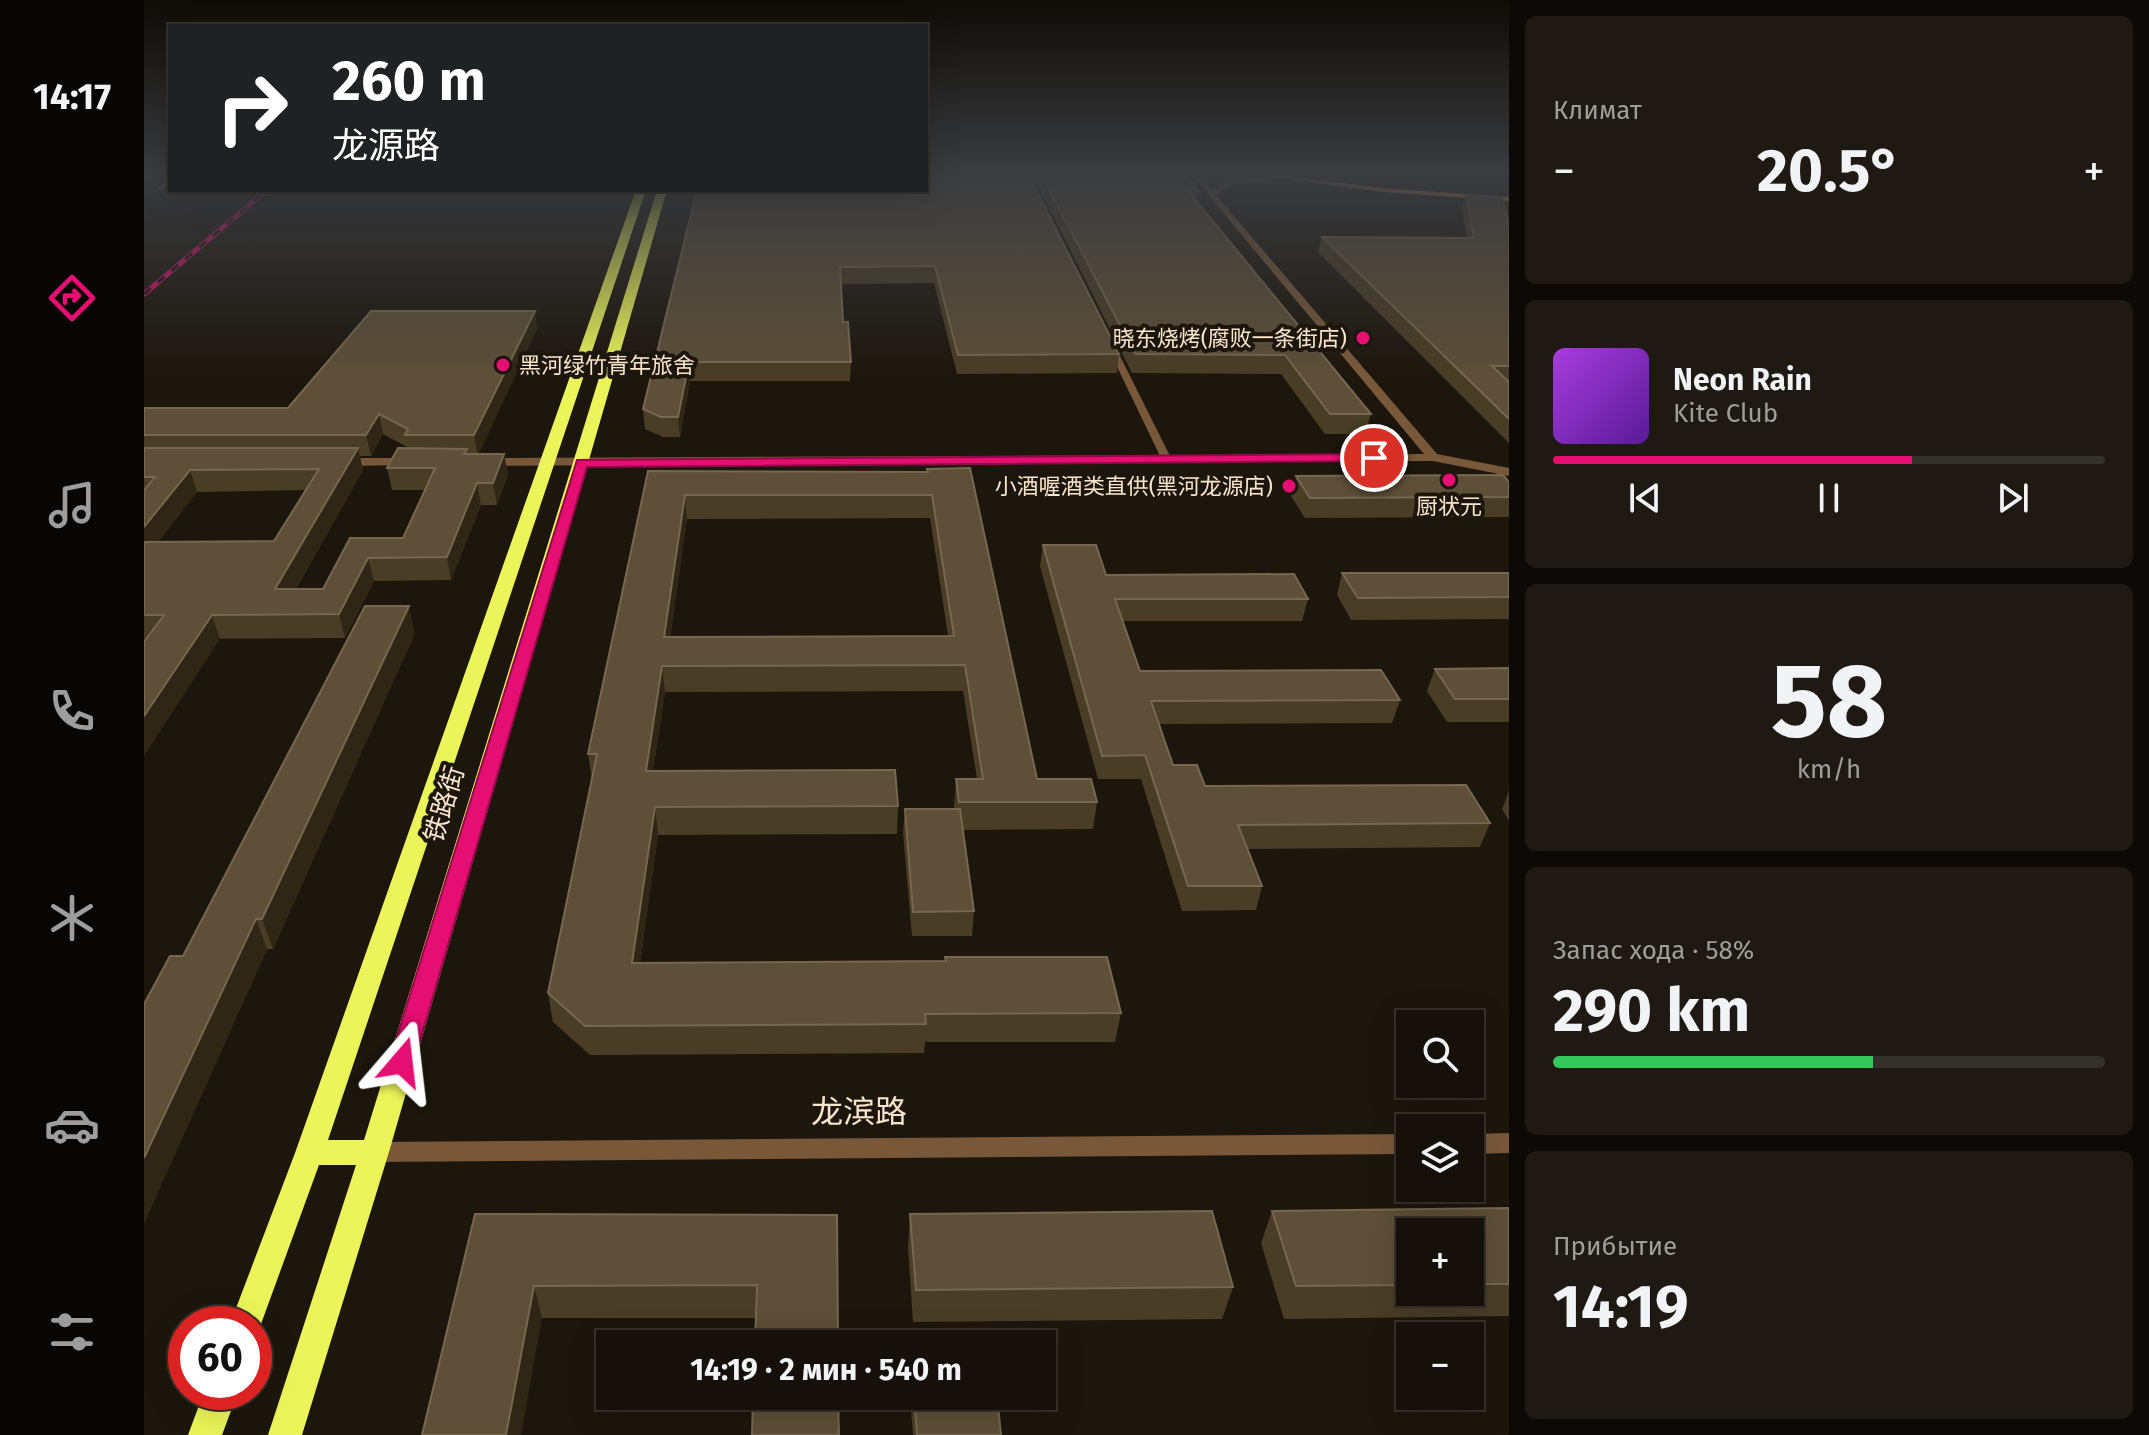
<!DOCTYPE html>
<html lang="ru">
<head>
<meta charset="utf-8">
<style>
  :root { --surface:#15100a; --page:#1e1913; --text:#f1f3f6; --muted:#9d9d9c; --line:#34302b; --accent:#e50e71 }
  body { margin:0; font-family:"Fira Sans","Noto Sans SC",sans-serif; background:var(--page); color:var(--text); height:100vh; display:flex; flex-direction:column; font-size:30px; white-space:nowrap }
  * { box-sizing:border-box; margin:0 }
  p { font-size:26px; color:var(--muted) }
  .icon { flex:none; width:44px; height:44px; fill:none; stroke:currentColor; stroke-width:2; stroke-linecap:round; stroke-linejoin:round }
  .map { position:relative; flex:1; overflow:hidden }
  .drawer { display:flex; flex-direction:column; gap:16px; padding:16px; background:#0c0906; width:640px }
  .drawer>* { flex:none }
  .top-card { position:absolute; left:24px; top:24px; width:760px; height:168px; border-radius:0px; box-shadow:0 8px 32px #0002,0 0 0 2px var(--line); background:#202124; color:#fff; overflow:hidden }
  .tools { position:absolute; left:1252px; top:1010px; display:grid; gap:16px }
  .tools a { display:grid; place-items:center; width:88px; height:88px; border-radius:0px; background:var(--surface); box-shadow:0 8px 32px #0002,0 0 0 2px var(--line); font-size:40px }
  .speed { position:absolute; left:24px; top:1306px; display:flex; gap:16px; font-size:40px; font-weight:700; text-align:center }
  .speed>* { display:grid; place-content:center; width:104px; height:104px; border-radius:50%; background:var(--surface); box-shadow:0 8px 32px #0002,0 0 0 2px var(--line); line-height:1 }
  .speed .limit { border:12px solid #d22; background:#fff; color:#111 }
  .pin { position:absolute; display:grid; place-items:center; width:68px; height:68px; color:#fff; margin:-34px; border:4px solid #fff; border-radius:50%; box-shadow:0 2px 8px #0007 }
  .me { position:absolute; width:88px; margin:-44px; rotate:17deg; stroke-linejoin:round; filter:drop-shadow(0 0 6px #0008) }
  .turn { display:flex; align-items:center; gap:28px; height:168px; padding:0 32px; font-size:36px }
  .turn .icon { width:104px; height:104px; stroke-width:2.5 }
  .turn b { display:block; font-size:56px; line-height:68px }
  .big { font-size:60px; font-weight:700; line-height:1.1 }
  .drawer .widget { flex:1; display:flex; flex-direction:column; justify-content:center; gap:12px; min-width:0; padding:0 28px; border-radius:12px; background:var(--page) }
  .drawer .dial { align-items:center; gap:0 }
  .dial b { font-size:104px; line-height:1 }
  .song { display:flex; align-items:center; gap:24px }
  .cover { width:96px; height:96px; border-radius:12px; background:linear-gradient(135deg,hsl(280 70% 55%),hsl(270 70% 35%)) }
  .played { height:8px; border-radius:4px; background:linear-gradient(90deg,var(--accent) 65%,var(--line) 65%) }
  .keys { display:flex; justify-content:space-around; direction:ltr }
  .heat { display:flex; justify-content:space-between; align-items:center; font-size:44px; direction:ltr }
  .charge { height:12px; border-radius:6px; background:linear-gradient(90deg,#34c759 58%,var(--line) 0) }
  .trip { position:absolute; left:452px; top:1330px; width:460px; height:80px; border-radius:0px; background:var(--surface); box-shadow:0 8px 32px #0002,0 0 0 2px var(--line); font-weight:700; line-height:80px; text-align:center }
  main { display:flex; flex:1; min-height:0 }
  .menu { display:flex; flex-direction:column; width:144px; justify-content:space-around; align-items:center; background:#080604; color:var(--muted) }
  .menu .icon { width:56px; height:56px }
  .menu .active { color:var(--accent) }
  .menu b { font-size:36px; color:var(--text) }
  .map>svg:first-child { display:block }
  .lines { fill:none; stroke-linecap:round; stroke-linejoin:round }
  .service { fill:#79583a; fill-rule:evenodd }
  .minor { fill:#79583a; fill-rule:evenodd }
  .tertiary { fill:#79583a; fill-rule:evenodd }
  .secondary { fill:#f6aa68; fill-rule:evenodd }
  .primary { fill:#ebf559; fill-rule:evenodd }
  .rail-casing { stroke:#e50e71; stroke-width:5 }
  .rail { stroke:#1c160d; stroke-width:3; stroke-dasharray:9; stroke-linecap:butt }
  .wall { fill:#493d26; fill-rule:evenodd }
  .shaded-wall { fill:#2f2615 }
  .building { fill:#5d4f38; stroke:#76674f; stroke-width:2; fill-rule:evenodd }
  .route { fill:#e50e71; stroke:#950949; stroke-width:2 }
  .poi-dot { fill:#e50e71; stroke:#1c160d; stroke-width:3 }
  .labels { text-anchor:middle; stroke-width:8; stroke-linejoin:round; paint-order:stroke }
  .far-poi-label { font-size:22px; fill:#fce6cb; stroke:#1c160d; text-anchor:end }
  .street-label { font-size:26px; fill:#fce6cb; stroke:#1c160d }
  .near-street-label { font-size:32px; fill:#fce6cb; stroke:#1c160d }
</style>
</head>
<body>
<main>
<nav class="menu">
<b>14:17</b>
<svg class="icon active" aria-label="directions" viewBox="0 0 24 24"><path d="M12 3l9 9-9 9-9-9zM9 14v-3h6M13 9l2 2-2 2"/></svg>
<svg class="icon" aria-label="music" viewBox="0 0 24 24"><path d="M9 18V5l10-2v13"/><circle cx="6" cy="18" r="3"/><circle cx="16" cy="16" r="3"/></svg>
<svg class="icon" aria-label="phone" viewBox="0 0 24 24"><path d="M5 4h4l2 5-3 2q2 4 5 5l2-3 5 2v4C11 20 4 13 5 4z"/></svg>
<svg class="icon" aria-label="climate" viewBox="0 0 24 24"><path d="M12 3v18M4 7l16 10M4 17L20 7"/></svg>
<svg class="icon" aria-label="car" viewBox="0 0 24 24"><path d="M5 17H2v-5l4-1 3-4h7l3 4 3 1v5h-3M9 17h6M6 11h13"/><circle cx="7" cy="17" r="2"/><circle cx="17" cy="17" r="2"/></svg>
<svg class="icon" aria-label="filters" viewBox="0 0 24 24"><path d="M4 7h16M4 17h16"/><circle cx="9" cy="7" r="2"/><circle cx="15" cy="17" r="2"/></svg>
</nav>
<div class="map">
<svg width="1365" height="1435" viewBox="0 0 1365 1435">
  <rect width="100%" height="100%" fill="#1c160d"/>
  <g class="lines">
    <path class="service" d="M967,343L971,346L1028,460L1027,462H1019L1018,460L963,346Z"/>
    <path class="minor" d="M1047,174H1054L1293,454L1365,468V476L1289,461L340,466L334,462L340,458L1280,454Z
      M26,181V186L14,191V187Z
      M269,458L275,462L273,465L196,466L190,462L196,458Z
      M1365,1133V1153L1326,1154V1134Z
      M1266,1134V1154L231,1162L223,1159L219,1152L223,1145L231,1142Z"/>
    <path class="tertiary" d="M1142,174L1152,175L1088,185L1070,196L1063,194L1083,181Z"/>
    <path class="secondary" d="M1106,174H1125L1239,188L1365,197V201L1239,192Z"/>
    <path class="primary" d="M492,190H502L184,1140H220L513,190H523L245,1152L158,1435H124L212,1165H175L113,1335L110,1336V1324H86L151,1153Z
      M60,1392H94L78,1435H44Z"/>
    <g class="rail-casing">
      <path id="rail" d="M0,294L123,190"/>
    </g>
    <use href="#rail" class="rail"/>
  </g>
  <path class="wall" d="M891,174H1040L1055,192L1053,202L1227,414L1221,434H1181L1137,374L988,373L891,179Z
    M553,190H782L975,354L973,373L813,374L790,283L697,284L699,322L707,362L706,381H546L536,437H519L501,429L499,409Z
    M1322,195L1365,224V443L1174,252L1178,237L1323,238L1318,209Z
    M391,311L393,329L334,454H360L364,475L353,505H337L307,580L230,581L201,638L0,639V408H144ZM239,434L263,447L264,448L243,468L248,490H281L259,538H206L179,589H152L219,470L216,456H227ZM161,490L130,541L14,542L53,492Z
    M783,469L893,779L953,802L949,829L819,830L830,911L828,936H768L759,833L761,809H810L812,779H833L819,691L521,692L509,771L754,806L753,834L514,835L496,963L801,961V957L977,1013L971,1042H781L780,1053L446,1055L409,1022L404,993L448,780L444,754L504,471L783,472ZM786,518L804,636L526,637L543,519Z
    M1152,476L1365,482V517L1161,518L1147,496Z
    M899,545L962,575L1164,599L1158,621H979L996,671L1256,700L1248,723L1015,724L1029,765L1061,786L1346,823L1336,847L1104,849L1118,886L1112,910L1038,911L997,779H954L896,566Z
    M1198,573H1365V619L1207,620L1193,595Z
    M271,633L129,949H123L0,1223V1004L39,956Z
    M1365,668V722H1303L1283,691L1291,669Z
    M1365,791V821L1358,809Z
    M1365,1208V1316L1140,1319L1117,1243L1128,1211ZM1266,1232H1326V1292H1266Z
    M331,1214L693,1215L612,1318H398Z
    M766,1214L1089,1287L1078,1319L769,1322L764,1247Z
    M766,1396H853L857,1435H769Z"/>
  <path class="shaded-wall" d="M391,311L393,329L334,456L330,435Z
    M545,362L546,381L536,437L534,417Z
    M235,414L239,434L227,456L222,435Z
    M214,448L219,470L138,613L131,589Z
    M360,454L364,475L353,505L349,483Z
    M46,470L53,492L0,560V527Z
    M333,483L337,505L307,580L303,557Z
    M541,495L543,519L523,663L520,637Z
    M224,558L230,581L201,638L195,614Z
    M265,606L271,633L129,949L118,919Z
    M68,615L76,639L0,756V716Z
    M518,666L521,692L505,798L502,771Z
    M511,807L514,835L492,992L488,963Z
    M112,919L123,949L0,1223V1158Z
    M390,1286L398,1318L377,1435H362Z"/>
  <path class="building" d="M782,174H884L975,354L814,355L791,266L696,267L699,322H704L707,362H545L534,417H517L499,409L553,190H782Z
    M897,174H1040L1055,192H1045L1227,414H1186L1141,355L991,354Z
    M1322,195L1358,198L1365,224V366H1348L1365,382V419L1178,237L1330,238Z
    M227,311H391L330,435H261L264,429L235,414L222,435H0V408H144Z
    M0,448H214L131,589H179L206,538H259L291,468H243L254,448L323,449L320,454H360L349,483H333L303,557L224,558L195,614L68,615L0,716V642L20,615H0V542L130,541L175,469L46,470L0,527V490L11,477H0Z
    M826,468L893,779H947L953,802H815L812,779H839L821,665L518,666L502,771L751,770L754,806L511,807L488,963L802,961L801,957H963L977,1013L781,1014L782,1024L441,1026L404,993L453,754H444L504,471L784,472L783,469ZM541,495H788L810,636L520,637Z
    M1359,475L1365,482V497L1166,498L1152,476Z
    M899,545H952L962,575L1150,574L1164,599H971L996,671L1237,670L1256,700L1007,701L1029,765H1053L1061,786L1322,785L1346,823L1094,825L1118,886H1044L1001,755L958,756Z
    M1198,573H1365V597L1214,598Z
    M221,606H265L118,919H112L0,1158V1004L26,956H39Z
    M1365,668V699H1311L1291,669Z
    M761,809H816L830,911L769,912Z
    M1365,1208V1284H1326V1232H1266V1285L1152,1286L1128,1211Z
    M1068,1211L1089,1287L772,1290L766,1214Z
    M331,1214L693,1215L694,1344H611L613,1285L390,1286L362,1435H278Z
    M609,1396H694L695,1435H608Z
    M770,1396H853L857,1435H773Z"/>
  <linearGradient id="sky" x2="0" y2="1"><stop stop-color="#0f0c07"/><stop offset="0.46" stop-color="#3a3c40"/><stop offset="1" stop-color="#3a3c40" stop-opacity="0"/></linearGradient>
  <rect width="1365" height="375" fill="url(#sky)"/>
  <path class="route" d="M1230,454L1237,458L1235,461L443,467L270,1062L266,1069L258,1072L249,1069L245,1062L433,460Z"/>
  <g class="poi-dot">
    <circle cx="1219" cy="338" r="8"/>
    <circle cx="359" cy="365" r="8"/>
    <circle cx="1305" cy="480" r="8"/>
    <circle cx="1145" cy="486" r="8"/>
  </g>
  <g class="labels">
    <g class="far-poi-label">
      <text x="1203" y="346">晓东烧烤(腐败一条街店)</text>
      <text x="375" y="373" text-anchor="start">黑河绿竹青年旅舍</text>
      <text x="1129" y="494">小酒喔酒类直供(黑河龙源店)</text>
      <text x="1305" y="514" text-anchor="middle">厨状元</text>
    </g>
    <g class="street-label">
      <text transform="translate(300 804) rotate(-73)" y="9">铁路街</text>
    </g>
    <g class="near-street-label">
      <text x="715" y="1123">龙滨路</text>
    </g>
  </g>
</svg>
<div class="tools">
<a><svg class="icon" aria-label="search" viewBox="0 0 24 24"><circle cx="10" cy="10" r="6"/><path d="M15 15l6 6"/></svg></a>
<a><svg class="icon" aria-label="layers" viewBox="0 0 24 24"><path d="M12 4l9 5-9 5-9-5zM3 14l9 5 9-5"/></svg></a>
<a>+</a>
<a>−</a>
</div>
<div class="speed"><div class="limit">60</div></div>
<div class="pin" style="left:1230px;top:458px;background:#d93025"><svg class="icon" aria-label="arrive" viewBox="0 0 24 24"><path d="M6 21V4h12l-3 4 3 4H6"/></svg></div>
<svg class="me" style="left:258px;top:1062px" viewBox="-20 -20 40 40"><path d="M0-17L14 15 0 8-14 15z" fill="#e50e71" stroke="#fff" stroke-width="4"/></svg>
<div class="trip">14:19 · 2 мин · 540 m</div>
<div class="top-card">
<div class="turn"><svg class="icon" aria-label="right" viewBox="0 0 24 24"><path d="M7 20v-9h11M14 6l5 5-5 5"/></svg><div><b>260 m</b>龙源路</div></div>
</div>
</div>
<section class="drawer">
<div class="widget"><p>Климат</p>
<div class="heat"><a>−</a><b class="big">20.5°</b><a>+</a></div>
</div>
<div class="widget">
<div class="song"><i class="cover"></i><div><b>Neon Rain</b><p>Kite Club</p></div></div>
<div class="played"></div>
<div class="keys"><svg class="icon" aria-label="previous" viewBox="0 0 24 24"><path d="M18 5L8 12l10 7zM5 5v14"/></svg><svg class="icon" aria-label="pause" viewBox="0 0 24 24"><path d="M8 5v14M16 5v14"/></svg><svg class="icon" aria-label="next" viewBox="0 0 24 24"><path d="M6 5l10 7-10 7zM19 5v14"/></svg></div>
</div>
<div class="widget dial"><b>58</b><p>km/h</p></div>
<div class="widget"><p>Запас хода · 58%</p><b class="big">290 km</b><div class="charge"></div></div>
<div class="widget"><p>Прибытие</p><b class="big">14:19</b></div>
</section>
</main>
</body>
</html>
